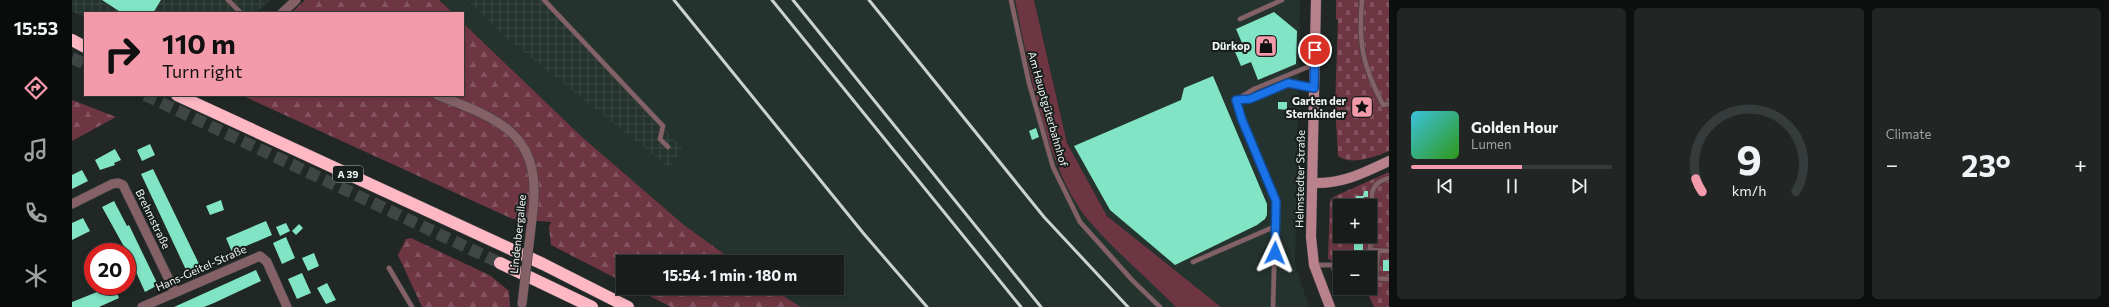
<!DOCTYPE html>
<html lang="en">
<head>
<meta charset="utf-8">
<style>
  :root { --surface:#181d1c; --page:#212625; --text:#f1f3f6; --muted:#9fa2a3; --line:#363b3b; --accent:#f39aab }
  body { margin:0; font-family:Commissioner,sans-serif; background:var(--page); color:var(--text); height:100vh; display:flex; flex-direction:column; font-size:15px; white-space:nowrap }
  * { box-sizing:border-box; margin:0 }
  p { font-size:13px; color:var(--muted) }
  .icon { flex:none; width:22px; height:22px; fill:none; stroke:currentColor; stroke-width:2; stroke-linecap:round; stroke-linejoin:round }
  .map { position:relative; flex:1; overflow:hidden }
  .drawer { display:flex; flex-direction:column; gap:8px; padding:8px; background:#0d100f; width:720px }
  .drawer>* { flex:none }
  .hud { position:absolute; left:12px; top:12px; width:380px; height:84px; border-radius:0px; box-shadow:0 2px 6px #0003,0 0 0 1px var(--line); background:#f39aab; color:#111; overflow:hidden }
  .buttons { position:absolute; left:1261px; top:199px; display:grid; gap:8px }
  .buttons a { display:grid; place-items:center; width:44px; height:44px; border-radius:0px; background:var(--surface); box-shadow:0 2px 6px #0003,0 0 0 1px var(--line); font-size:20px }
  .speed { position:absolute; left:12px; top:243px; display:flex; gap:8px; font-size:20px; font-weight:700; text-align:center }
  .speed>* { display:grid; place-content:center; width:52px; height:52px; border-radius:50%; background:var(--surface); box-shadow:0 2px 6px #0003,0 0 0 1px var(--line); line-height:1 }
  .speed .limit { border:6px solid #d22; background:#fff; color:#111 }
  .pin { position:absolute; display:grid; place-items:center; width:34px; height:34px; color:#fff; margin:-17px; border:2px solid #fff; border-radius:50%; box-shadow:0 1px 4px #0007 }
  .me { position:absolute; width:44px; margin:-22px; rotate:2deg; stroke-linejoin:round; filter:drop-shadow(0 0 3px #0008) }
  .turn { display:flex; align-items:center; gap:14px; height:84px; padding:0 12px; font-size:18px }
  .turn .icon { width:52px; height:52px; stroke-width:2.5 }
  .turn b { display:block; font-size:28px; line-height:34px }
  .big { font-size:30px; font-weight:700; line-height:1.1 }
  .drawer .tile { flex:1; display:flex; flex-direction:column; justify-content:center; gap:6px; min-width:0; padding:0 14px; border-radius:6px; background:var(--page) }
  .drawer .dial { align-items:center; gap:0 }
  .dial svg { height:104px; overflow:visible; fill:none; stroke:var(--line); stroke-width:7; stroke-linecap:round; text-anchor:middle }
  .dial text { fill:var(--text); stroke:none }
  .song { display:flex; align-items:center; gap:12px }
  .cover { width:48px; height:48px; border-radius:6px; background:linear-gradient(135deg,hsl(190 70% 55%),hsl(110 70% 35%)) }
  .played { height:4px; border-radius:2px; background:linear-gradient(90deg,var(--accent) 55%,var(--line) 55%) }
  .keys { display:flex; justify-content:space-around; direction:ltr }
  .heat { display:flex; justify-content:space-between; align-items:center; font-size:22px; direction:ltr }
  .drawer .tiles { flex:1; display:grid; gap:8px; grid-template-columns:repeat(3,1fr) }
  .trip { position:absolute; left:544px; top:255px; width:228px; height:40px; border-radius:0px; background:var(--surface); box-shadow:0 2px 6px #0003,0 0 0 1px var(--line); font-weight:700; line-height:40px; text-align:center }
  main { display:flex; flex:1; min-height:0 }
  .tab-bar { display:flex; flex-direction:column; width:72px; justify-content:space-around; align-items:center; background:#0a0c0b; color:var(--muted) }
  .tab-bar .icon { width:28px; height:28px }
  .tab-bar .current { color:var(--accent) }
  .tab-bar b { font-size:18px; color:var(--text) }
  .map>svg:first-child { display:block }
  .built { fill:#25332e }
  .industrial { fill:url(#industrial-grid) }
  .green { fill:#6e3643 }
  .forest { fill:url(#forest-firs) }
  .cemetery { fill:url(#cemetery-stones); fill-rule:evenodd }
  .building { fill:#81e4c5 }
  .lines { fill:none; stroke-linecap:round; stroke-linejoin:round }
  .highway-tunnel { stroke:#3f4644; stroke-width:12; stroke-dasharray:12 6; stroke-linecap:butt }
  .lane-casing { stroke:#3d4442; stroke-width:5.5 }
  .street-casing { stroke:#3d4442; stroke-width:10 }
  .secondary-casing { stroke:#3d4442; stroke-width:11 }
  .highway-casing { stroke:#3d4442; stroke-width:13 }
  .lane { stroke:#846067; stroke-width:4.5 }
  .street { stroke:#846067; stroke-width:9 }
  .secondary { stroke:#b9818c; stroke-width:10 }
  .highway { stroke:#feb8c4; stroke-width:12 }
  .rail { stroke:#ccd2d0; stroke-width:3 }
  .street-bridge-casing { stroke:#3d4442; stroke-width:10; stroke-linecap:butt }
  .street-bridge { stroke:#846067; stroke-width:9 }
  .route-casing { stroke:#114b97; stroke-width:10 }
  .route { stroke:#1a73e8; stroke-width:7 }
  .labels { text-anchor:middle; stroke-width:4; stroke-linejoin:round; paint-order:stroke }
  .shield { fill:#171e1b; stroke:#afb4b2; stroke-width:1 }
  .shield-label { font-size:10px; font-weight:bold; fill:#f0f5f3 }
  .poi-label { font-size:11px; font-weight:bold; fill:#f0f5f3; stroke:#171e1b; text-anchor:end }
  .street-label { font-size:11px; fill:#f0f5f3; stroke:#171e1b }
</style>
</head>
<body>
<main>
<nav class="tab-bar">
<b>15:53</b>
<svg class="icon current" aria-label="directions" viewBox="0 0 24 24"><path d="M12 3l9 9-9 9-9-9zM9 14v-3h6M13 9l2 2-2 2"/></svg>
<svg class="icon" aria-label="music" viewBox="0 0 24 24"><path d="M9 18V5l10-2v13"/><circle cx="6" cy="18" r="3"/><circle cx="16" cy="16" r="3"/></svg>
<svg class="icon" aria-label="phone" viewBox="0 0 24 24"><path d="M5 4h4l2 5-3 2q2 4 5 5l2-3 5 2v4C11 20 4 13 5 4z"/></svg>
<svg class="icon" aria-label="climate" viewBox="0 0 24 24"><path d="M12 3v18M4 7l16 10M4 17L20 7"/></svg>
</nav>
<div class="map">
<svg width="1317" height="307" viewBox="0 0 1317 307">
  <defs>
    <pattern id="industrial-grid" width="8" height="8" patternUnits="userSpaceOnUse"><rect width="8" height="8" fill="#25332e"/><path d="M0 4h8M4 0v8" fill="none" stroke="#3a4742"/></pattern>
    <pattern id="forest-firs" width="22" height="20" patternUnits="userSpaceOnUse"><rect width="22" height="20" fill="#6e3643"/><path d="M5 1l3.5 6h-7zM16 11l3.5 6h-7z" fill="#83545f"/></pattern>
    <pattern id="cemetery-stones" width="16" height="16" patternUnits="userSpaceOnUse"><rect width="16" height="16" fill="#6e3643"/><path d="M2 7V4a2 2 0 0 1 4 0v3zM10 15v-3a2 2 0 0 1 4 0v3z" fill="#83545f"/></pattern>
  </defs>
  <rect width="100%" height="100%" fill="#202725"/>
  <path class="built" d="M367,0H943L961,83L986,168L1000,194L1018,221L1104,307H729L699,288H765V262H663L612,225L510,137L391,23V13H381Z
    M962,0H1228L1223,264L1237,307H1149L1035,216L995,143Z"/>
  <path class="industrial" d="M0,0H198L184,13H13V18L0,11Z
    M395,0H475L610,148L598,168L431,35Z"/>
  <path class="green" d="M943,0H962L995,143L1035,216L1149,307H1104C1076,279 1044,252 1018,222C974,170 957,66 943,0Z"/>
  <path class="forest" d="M233,0H367L381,13H219Z
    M391,23L510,137L612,225L663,262H551V282L479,245L477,227L479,222L441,219L169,95H391Z
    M0,100L44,117L0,141Z
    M339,238L419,276L437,291L438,307H350L326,255L334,239Z
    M562,288H699L729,307H599Z"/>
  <path class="cemetery" d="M1264,0H1317V151C1303,157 1279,166 1266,156L1263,105L1266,20L1264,19Z
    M1317,172V307H1302L1293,288H1298V258H1268V284L1259,269V260L1256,259L1258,200L1261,197ZM1268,206H1298V236H1268Z"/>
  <path class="building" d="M30,0H89L81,13H50Z
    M1202,12L1225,31L1224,64L1186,80L1179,62L1169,66L1161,47L1170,43L1164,29Z
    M1141,76L1195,204V215L1193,219L1185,225L1103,265L1038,210L1002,146L1109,100L1112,88Z
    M1206,102H1215V110L1206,109Z
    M964,128L967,137L960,140L957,131Z
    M78,144L83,155L70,161L65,150Z
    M43,149L49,160L42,163L43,165L28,170L23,160Z
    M81,169L128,266L115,272L69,174Z
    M10,170L16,181L0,189V175Z
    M1292,191H1296V197H1292V203H1296V206L1283,205L1284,196H1291Z
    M149,200L152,210L138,215L134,206Z
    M42,201L55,226L57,225L86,285L73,292L55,252L30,207Z
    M1260,202H1277V206H1268V219H1260Z
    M11,218L18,231L0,240V223Z
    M194,221L200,235L160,252L154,238Z
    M214,223L218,231L208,236L204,227Z
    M227,224L231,228L224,235L220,231Z
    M1267,236H1277V240H1267Z
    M1290,236H1295V240H1290Z
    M214,237L223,258L210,264L201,243Z
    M1282,241L1291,242V250H1282Z
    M242,253L247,266L236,271L230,258Z
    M1311,260H1317V271H1311Z
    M184,270L189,281L142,303L132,307H102Z
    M230,273L239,293L225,299L216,279Z
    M255,283L264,300L254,304L245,288Z
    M40,286H42L47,298L27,307H0V302Z"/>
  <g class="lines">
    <path class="highway-tunnel" d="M0,58L13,64
      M73,95L428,263"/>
    <g class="lane-casing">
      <path id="lane" d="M156,0L169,13
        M472,0L591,126L588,139L596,147
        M939,0L957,83L981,167L1008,222L1061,281L1088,307
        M1290,0C1286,44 1291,66 1311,105L1317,104
        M1168,19L1210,0
        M1164,100L1169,120L1204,201L1201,307
        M1164,100L1182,89L1243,64
        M1164,100L1178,99L1216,83L1242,87
        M1298,250L1300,193C1303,183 1308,181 1317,178
        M1284,258L1298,250L1317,251
        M1121,262L1204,226
        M1242,265H1268
        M317,268L340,307
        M1298,278L1317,279
        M1304,278L1306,251"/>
    </g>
    <g class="street-casing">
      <path id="street" d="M210,13L224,0
        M365,95C432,121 472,135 460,219
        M0,204L40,184L46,183L51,185L103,292
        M70,307L188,256L195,262L215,307"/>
    </g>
    <g class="secondary-casing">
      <path id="secondary" d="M1244,0L1239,237L1242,265L1258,307
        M1241,183C1270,184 1292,173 1317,161"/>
    </g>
    <g class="highway-casing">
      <path id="highway" d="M0,40L13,47
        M105,95L471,264L556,307
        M428,263L520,307"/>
    </g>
    <use href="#lane" class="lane"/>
    <use href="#street" class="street"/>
    <use href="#secondary" class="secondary"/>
    <use href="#highway" class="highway"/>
    <path class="rail" d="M602,0L792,234L855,307
      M700,0L949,307
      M721,0L969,307
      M797,0L972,217L1056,307"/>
    <g class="street-bridge-casing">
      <path id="street-bridge" d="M450,304L460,219"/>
    </g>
    <use href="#street-bridge" class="street-bridge"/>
  </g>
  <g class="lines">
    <g class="route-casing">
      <path id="route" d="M1203,253L1204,201L1170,120L1164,100L1178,99L1216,83L1242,88L1243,50"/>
    </g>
    <use href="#route" class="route"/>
  </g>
  <defs>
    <g id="shop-square" transform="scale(1.15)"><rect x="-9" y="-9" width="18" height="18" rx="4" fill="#f39aab" stroke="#171e1b"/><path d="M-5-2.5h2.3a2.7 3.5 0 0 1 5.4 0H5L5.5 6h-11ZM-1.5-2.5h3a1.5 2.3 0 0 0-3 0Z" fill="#111"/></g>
    <g id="sight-square" transform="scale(1.15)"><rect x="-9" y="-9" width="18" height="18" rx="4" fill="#f39aab" stroke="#171e1b"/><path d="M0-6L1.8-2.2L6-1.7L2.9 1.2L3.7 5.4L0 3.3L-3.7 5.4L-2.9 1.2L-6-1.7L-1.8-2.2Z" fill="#111"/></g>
  </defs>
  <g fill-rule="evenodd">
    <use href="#shop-square" x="1194" y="46"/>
    <use href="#sight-square" x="1290" y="107"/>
  </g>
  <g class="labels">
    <rect class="shield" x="261" y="166" width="30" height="16" rx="3"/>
    <g class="shield-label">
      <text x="276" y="178">A 39</text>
    </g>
    <g class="poi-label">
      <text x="1178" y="50">Dürkop</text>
      <text x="1274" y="105">Garten der<tspan x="1274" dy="13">Sternkinder</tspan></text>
    </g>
    <g class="street-label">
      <text transform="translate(976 109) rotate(74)" y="4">Am Hauptgüterbahnhof</text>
      <text transform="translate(1228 179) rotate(-89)" y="4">Helmstedter Straße</text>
      <text transform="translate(81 219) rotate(64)" y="4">Brehmstraße</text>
      <text transform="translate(446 234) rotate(-84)" y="4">Lindenbergallee</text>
      <text transform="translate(129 268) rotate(-24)" y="4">Hans-Geitel-Straße</text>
    </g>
  </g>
</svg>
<div class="buttons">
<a>+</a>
<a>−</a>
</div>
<div class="speed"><div class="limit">20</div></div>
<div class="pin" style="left:1243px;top:50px;background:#d93025"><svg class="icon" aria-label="arrive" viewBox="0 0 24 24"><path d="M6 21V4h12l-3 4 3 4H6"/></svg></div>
<svg class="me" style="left:1203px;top:253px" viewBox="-20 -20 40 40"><path d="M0-17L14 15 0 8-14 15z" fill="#1a73e8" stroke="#fff" stroke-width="4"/></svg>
<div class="trip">15:54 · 1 min · 180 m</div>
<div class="hud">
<div class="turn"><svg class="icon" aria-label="right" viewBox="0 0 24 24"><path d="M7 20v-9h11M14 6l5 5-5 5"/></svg><div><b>110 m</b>Turn right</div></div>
</div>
</div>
<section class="drawer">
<div class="tiles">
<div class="tile">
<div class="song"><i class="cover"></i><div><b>Golden Hour</b><p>Lumen</p></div></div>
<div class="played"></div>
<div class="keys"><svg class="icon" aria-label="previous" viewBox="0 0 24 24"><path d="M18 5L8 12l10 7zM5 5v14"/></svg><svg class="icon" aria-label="pause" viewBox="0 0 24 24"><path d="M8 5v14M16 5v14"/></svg><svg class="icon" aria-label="next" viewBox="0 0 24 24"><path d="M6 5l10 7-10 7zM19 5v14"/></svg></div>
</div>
<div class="tile dial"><svg viewBox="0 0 100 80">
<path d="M14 69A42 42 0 1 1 86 69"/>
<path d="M14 69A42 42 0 0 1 9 59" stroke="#f39aab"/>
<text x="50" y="56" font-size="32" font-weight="700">9</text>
<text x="50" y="72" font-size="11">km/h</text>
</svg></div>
<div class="tile"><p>Climate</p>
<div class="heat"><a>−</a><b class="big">23°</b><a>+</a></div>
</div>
</div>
</section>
</main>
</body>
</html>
